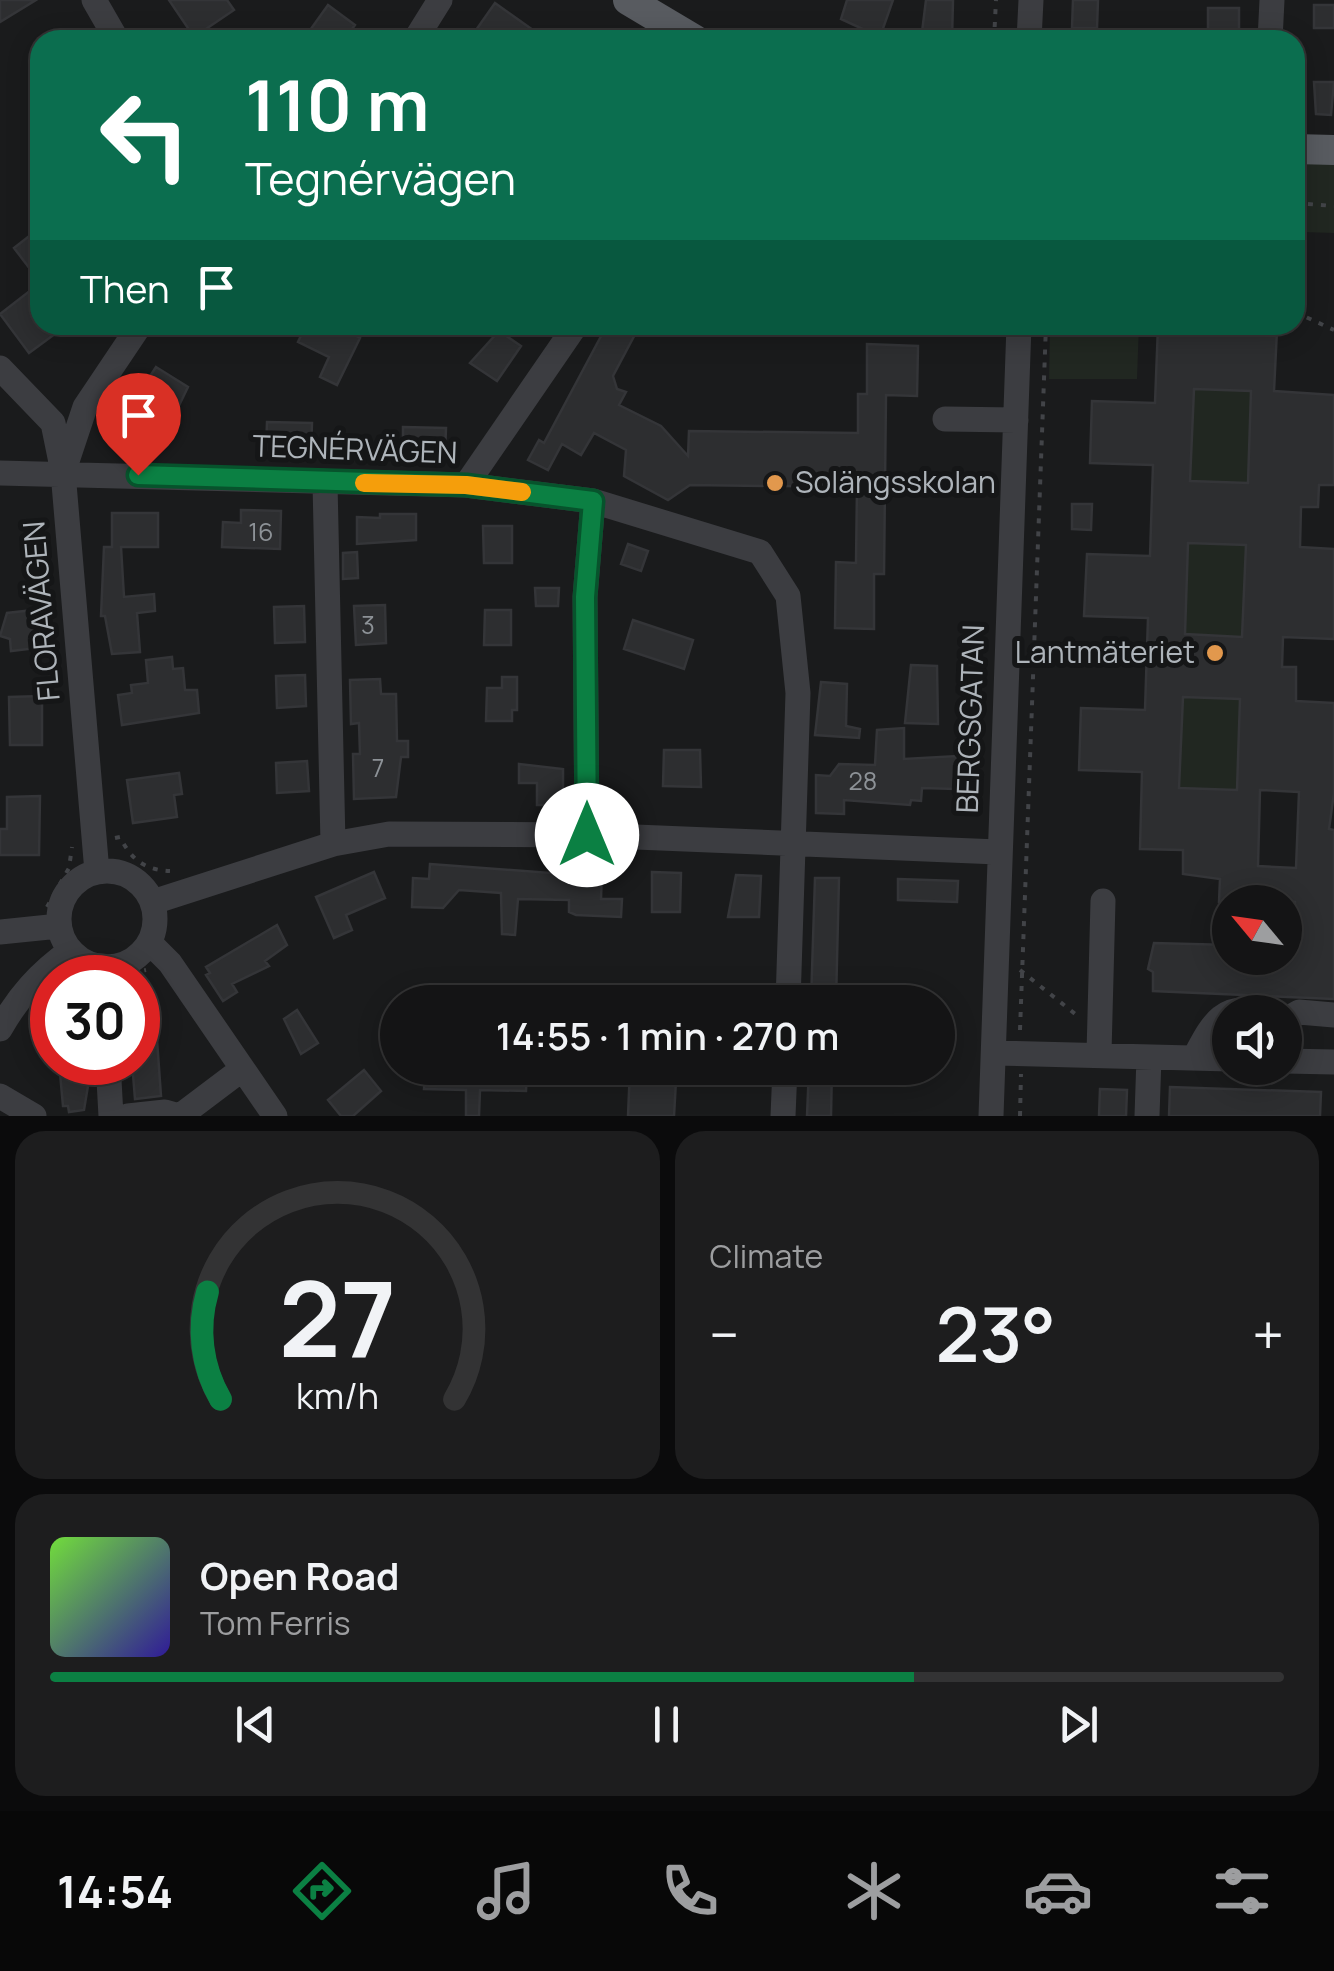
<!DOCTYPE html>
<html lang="en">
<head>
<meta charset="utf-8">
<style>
  :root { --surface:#141415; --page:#1d1d1e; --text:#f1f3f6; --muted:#9d9ea0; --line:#333334; --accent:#0b8043 }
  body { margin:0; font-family:Manrope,sans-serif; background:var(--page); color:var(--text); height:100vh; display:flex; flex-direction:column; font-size:38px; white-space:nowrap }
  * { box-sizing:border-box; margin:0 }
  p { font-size:32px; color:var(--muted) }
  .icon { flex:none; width:55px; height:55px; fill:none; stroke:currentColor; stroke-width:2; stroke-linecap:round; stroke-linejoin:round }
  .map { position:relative; height:1116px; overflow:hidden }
  .panel { display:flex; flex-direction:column; gap:15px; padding:15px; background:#0b0b0c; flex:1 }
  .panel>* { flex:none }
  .banner { position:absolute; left:30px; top:30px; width:1275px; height:305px; border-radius:30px; box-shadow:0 5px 25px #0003,0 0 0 2px var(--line); background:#0b6e4f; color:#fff; overflow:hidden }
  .needle { width:65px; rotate:299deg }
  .tools { position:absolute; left:1212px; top:885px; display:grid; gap:20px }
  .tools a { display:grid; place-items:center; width:90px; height:90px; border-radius:50%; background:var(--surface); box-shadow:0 5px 25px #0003,0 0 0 2px var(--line); font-size:50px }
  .speed { position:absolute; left:30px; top:955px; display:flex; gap:20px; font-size:50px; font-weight:700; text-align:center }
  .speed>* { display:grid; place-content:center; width:130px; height:130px; border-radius:50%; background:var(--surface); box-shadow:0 5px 25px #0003,0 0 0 2px var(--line); line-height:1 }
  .speed .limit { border:15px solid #d22; background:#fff; color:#111 }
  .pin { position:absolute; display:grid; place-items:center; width:85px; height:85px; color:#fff; margin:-102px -42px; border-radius:50% 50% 50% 0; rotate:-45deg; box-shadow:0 0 10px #0007 }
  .pin .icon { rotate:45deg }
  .me { position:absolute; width:110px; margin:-55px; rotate:0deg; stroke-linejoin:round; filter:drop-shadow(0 0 8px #0008) }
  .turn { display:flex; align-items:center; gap:35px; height:210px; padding:0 50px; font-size:45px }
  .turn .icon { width:130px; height:130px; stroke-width:2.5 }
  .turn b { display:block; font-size:70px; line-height:85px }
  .then { display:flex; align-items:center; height:95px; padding:0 50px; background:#0003; gap:20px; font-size:38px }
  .big { font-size:75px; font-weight:600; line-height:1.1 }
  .panel .card { flex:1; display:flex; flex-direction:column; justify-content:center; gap:15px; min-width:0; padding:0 35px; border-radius:30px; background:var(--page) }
  .panel .dial { align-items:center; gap:0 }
  .dial svg { height:260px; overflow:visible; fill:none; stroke:var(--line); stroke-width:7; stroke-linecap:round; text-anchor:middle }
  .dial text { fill:var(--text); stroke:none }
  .song { display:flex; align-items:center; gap:30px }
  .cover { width:120px; height:120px; border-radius:15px; background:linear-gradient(135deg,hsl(100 70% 55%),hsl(250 70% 35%)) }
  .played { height:10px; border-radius:5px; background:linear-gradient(90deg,var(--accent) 70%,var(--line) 70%) }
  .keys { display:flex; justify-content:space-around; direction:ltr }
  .heat { display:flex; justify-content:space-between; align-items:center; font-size:55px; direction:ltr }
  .panel .tiles { flex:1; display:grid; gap:15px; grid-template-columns:1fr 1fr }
  .card:last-child { grid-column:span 2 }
  .trip { position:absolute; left:380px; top:985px; width:575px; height:100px; border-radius:50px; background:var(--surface); box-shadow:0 5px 25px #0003,0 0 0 2px var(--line); font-weight:600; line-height:100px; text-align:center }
  .menu { display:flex; height:160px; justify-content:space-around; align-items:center; background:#080808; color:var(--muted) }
  .menu .icon { width:70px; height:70px }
  .menu .on { color:var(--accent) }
  .menu b { font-size:45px; color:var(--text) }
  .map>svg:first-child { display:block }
  .green { fill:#212721 }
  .building { fill:#2d2e30; stroke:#343538; stroke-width:2.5; fill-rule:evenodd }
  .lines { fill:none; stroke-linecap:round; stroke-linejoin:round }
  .path { stroke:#424448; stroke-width:4; stroke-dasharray:5 8; stroke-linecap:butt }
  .minor { stroke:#3c3d41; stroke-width:25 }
  .major { stroke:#585b60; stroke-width:30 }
  .route-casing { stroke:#07532c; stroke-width:25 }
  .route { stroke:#0b8043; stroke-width:18 }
  .slow { stroke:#f59e0b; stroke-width:18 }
  .poi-dot { fill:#e2984d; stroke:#151617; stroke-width:4 }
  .labels { text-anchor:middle; stroke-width:10; stroke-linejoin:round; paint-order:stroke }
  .number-label { font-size:25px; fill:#8d9297 }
  .street-label { font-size:30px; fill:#aeb4ba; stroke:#151617 }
  .poi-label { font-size:30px; fill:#aeb4ba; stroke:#151617; text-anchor:start }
</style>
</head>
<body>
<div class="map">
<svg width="1334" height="1116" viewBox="0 0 1334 1116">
  <rect width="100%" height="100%" fill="#1a1b1c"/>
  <path class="green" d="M1295,163L1334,164V233L1301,232L1300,279L1295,280Z
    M1050,325H1139L1137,379H1049Z
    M1179,389L1251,391L1248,483L1175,480L1191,466L1193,405Z
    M1173,543L1246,545L1242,637L1170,634L1186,619L1188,558Z
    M1168,696L1240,699L1237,790L1165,788L1180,773L1182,712Z"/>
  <path class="building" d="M0,0H36L0,22Z
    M169,0H227L234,10L194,37Z
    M847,0H893L880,37L841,19Z
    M926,0H953L952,40H921Z
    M1073,0H1098L1097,28H1072Z
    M495,3L540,35L512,30L505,40H469Z
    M328,5L355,25L344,40H303Z
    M1314,5H1334V28H1314Z
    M1208,8H1239V31L1232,38L1208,34Z
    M1314,82H1334L1331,115L1316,114Z
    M28,237L40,253V282L14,248Z
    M40,283V325H67L29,353L0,314Z
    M306,325H337L360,338L337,385L320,377L329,357L298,342Z
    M607,325H640L613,376L617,389L626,392L619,405L661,426L688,456L689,431L858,433V394H867V344L918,346L917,396L886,395L884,574H874V629L835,628L836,562L856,563L857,487L690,485L668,500L624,476L626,450L594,433L581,455L562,444L548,470L528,460L539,440L544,443Z
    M1158,326L1277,330L1274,391L1334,395V485H1319L1318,507H1301L1300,547L1334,549V639L1283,637L1282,667H1296V701L1334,703V793L1329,829L1334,830V999L1153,991V972L1148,969L1154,943L1230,945V958H1285V947H1294L1295,902H1219L1220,879L1183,874V850L1140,849L1142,772L1079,770L1081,708L1145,710L1148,618L1084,616L1087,554L1150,556L1153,465L1090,463L1092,401L1155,403ZM1194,389L1251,391L1248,483L1190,481ZM1188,543L1246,545L1242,637L1185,634ZM1183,697L1240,699L1237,790L1179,788ZM1260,790L1299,792L1296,868L1258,866Z
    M499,331L521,346L497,381L470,363Z
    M156,367L188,387L171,422L157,426L132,404Z
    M267,422L312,423L311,452L266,450Z
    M403,427L446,428L445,454L403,453Z
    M1072,504H1092L1091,530L1072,529Z
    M241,510L281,511L280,549L222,547L223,522L241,523Z
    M112,513H158V547H121L124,597L154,594L155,611L137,613L140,652L112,654L105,616H101L104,547H112Z
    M380,514H416V540L357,544V517L380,518Z
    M483,526H512V563H484Z
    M628,544L648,551L641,571L621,564Z
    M357,552L358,578L343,579V553Z
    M535,588H559L558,606H536Z
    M385,605L386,643L356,645L354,606Z
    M304,606L305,642L275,643L274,607Z
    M34,610L35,622L50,628L36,636L37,648L11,651L10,639L0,636L7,613Z
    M485,610H511V645H484Z
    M633,620L693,640L684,669L624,649Z
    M172,657L173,669L183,668L185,690H197L199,713L122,725L118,695L132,693L131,685L148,683L146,660Z
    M911,665L937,666L938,724L905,723Z
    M305,675L306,706L277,708L276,676Z
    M502,677H517V710H512V721H486L487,688H502Z
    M380,679L381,694H396L397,741H408V757H401L396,797L354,799L353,754H360L359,723L351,724L350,680Z
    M821,682L847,684L846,726L860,729L859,738L815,735Z
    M42,696V745H10L9,697Z
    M904,728V759L957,756L956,789L922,788L921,801L911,800L910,805L844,800V814L816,813V775L830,776L839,764L875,765L877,730Z
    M664,750H700L701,787L663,786Z
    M307,761L309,791L277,793L276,763Z
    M519,764L563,769V805H537V783H519Z
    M179,773L182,794L174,795L177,817L133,823L127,780Z
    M40,796L39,855H0V829H7V797Z
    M430,864L577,875V869L602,870L601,899H622L621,917L576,915L569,912V900L518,899L515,935L502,934L501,893L459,890L443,908L412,907L413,878L429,879Z
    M374,872L385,898L346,915L352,930L334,938L316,897Z
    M652,872L681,873L680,912H652Z
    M736,875L761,876L759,917H728Z
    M815,878H839L836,1002H811Z
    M898,879L958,881L957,902L898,900Z
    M277,925L287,945L265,961L269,966L232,984L237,992L223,1001L206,975L210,973L206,967Z
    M297,1010L318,1043L301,1054L284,1019Z
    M156,1026L161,1096L135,1099L132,1062H138V1028Z
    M59,1062H92L84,1110L69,1112L68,1106H63Z
    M426,1068H527L526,1091L480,1090L479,1116H466V1090L424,1089Z
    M630,1068H656V1081H676L674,1116H628Z
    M809,1068H832L831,1116H807Z
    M364,1070L381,1091L353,1116H341L328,1100Z
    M1170,1087L1321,1092L1320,1116H1169Z
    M1100,1089L1127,1090L1126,1116H1099Z"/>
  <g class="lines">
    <path class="path" d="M718,32L732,40
      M994,40L996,0
      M1295,203L1334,206
      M1295,305L1301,315
      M1295,312L1334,330
      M115,838L120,837C131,859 144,870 170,871
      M47,907L69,868L72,847
      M1020,970L1079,1017
      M106,978L146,970
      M1020,1030L1046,325
      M1020,1116L1021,1074"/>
    <path class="minor" d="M94,0L117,40
      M415,40L440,0
      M1029,40L1031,0
      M1270,40L1272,0
      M0,368L53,423L63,472L97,872
      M945,419L1016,420
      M64,470L85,407L140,325
      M0,473L466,485L593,501L760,552L788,596L798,693L788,1002
      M325,483L333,844
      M466,485L576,325
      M587,835L585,597L593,501
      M59 919a48 48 0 1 1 96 0a48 48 0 1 1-96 0Z
      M153,902L333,844L389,834L587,835L998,852
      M0,932L59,926
      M150,943L170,963L275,1116
      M1285,1020L1299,1012L1334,1015
      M0,1029C19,996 39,973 70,951
      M994,1053L1230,1059
      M1099,1053L1103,901
      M1194,1058C1211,1027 1221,1002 1260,1012
      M1285,1061L1334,1062
      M108,1062L111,1116
      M0,1096L34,1116
      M128,1116L165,1112L179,1116
      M180,1116L241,1070
      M783,1116L785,1068
      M991,1116L1019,325
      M1147,1116L1149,1057"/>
    <path class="major" d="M628,0L695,40
      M1295,149L1334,150"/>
  </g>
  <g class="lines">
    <g class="route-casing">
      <path id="route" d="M138,475L466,485L593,501L585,597L587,835"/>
    </g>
    <use href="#route" class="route"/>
    <path class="slow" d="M364,483L466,485L522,492"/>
  </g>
  <g class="poi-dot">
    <circle cx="775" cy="483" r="10"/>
    <circle cx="1215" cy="653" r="10"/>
  </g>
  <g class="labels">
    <g class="number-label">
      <text x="261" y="541">16</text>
      <text x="368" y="634">3</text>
      <text x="378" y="777">7</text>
      <text x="863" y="790">28</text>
    </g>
    <g class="street-label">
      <text transform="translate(355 450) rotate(2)" y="10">TEGNÉRVÄGEN</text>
      <text transform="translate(42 611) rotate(-95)" y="10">FLORAVÄGEN</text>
      <text transform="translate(971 719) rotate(-88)" y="10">BERGSGATAN</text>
    </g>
    <g class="poi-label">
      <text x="795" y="493">Solängsskolan</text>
      <text x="1195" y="663" text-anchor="end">Lantmäteriet</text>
    </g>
  </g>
</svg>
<div class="tools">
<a><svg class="needle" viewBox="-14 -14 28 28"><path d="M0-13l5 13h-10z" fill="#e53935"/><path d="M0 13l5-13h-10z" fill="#9d9ea0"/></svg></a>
<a><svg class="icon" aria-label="sound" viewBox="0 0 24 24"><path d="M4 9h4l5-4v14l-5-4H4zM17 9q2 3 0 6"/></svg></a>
</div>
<div class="speed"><div class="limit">30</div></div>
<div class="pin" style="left:138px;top:475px;background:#d93025"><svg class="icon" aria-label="arrive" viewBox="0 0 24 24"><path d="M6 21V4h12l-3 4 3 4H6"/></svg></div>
<svg class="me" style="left:587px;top:835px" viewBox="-20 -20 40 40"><circle r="19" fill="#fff"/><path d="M0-13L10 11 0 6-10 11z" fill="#0b8043"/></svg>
<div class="trip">14:55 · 1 min · 270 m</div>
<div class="banner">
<div class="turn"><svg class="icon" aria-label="left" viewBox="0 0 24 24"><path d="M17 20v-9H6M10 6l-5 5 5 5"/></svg><div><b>110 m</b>Tegnérvägen</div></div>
<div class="then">Then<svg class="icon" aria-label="arrive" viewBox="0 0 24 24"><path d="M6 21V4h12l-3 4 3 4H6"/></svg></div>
</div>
</div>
<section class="panel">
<div class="tiles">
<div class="card dial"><svg viewBox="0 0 100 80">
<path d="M14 69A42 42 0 1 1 86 69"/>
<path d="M14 69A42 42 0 0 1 10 36" stroke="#0b8043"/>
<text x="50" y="56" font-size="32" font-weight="700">27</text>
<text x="50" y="72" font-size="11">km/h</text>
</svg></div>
<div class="card"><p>Climate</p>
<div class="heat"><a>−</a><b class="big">23°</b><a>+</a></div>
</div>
<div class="card">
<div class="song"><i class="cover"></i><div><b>Open Road</b><p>Tom Ferris</p></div></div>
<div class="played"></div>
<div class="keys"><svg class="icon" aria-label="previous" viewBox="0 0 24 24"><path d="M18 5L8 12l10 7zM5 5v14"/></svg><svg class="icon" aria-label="pause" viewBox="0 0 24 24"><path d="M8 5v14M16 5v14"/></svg><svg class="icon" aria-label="next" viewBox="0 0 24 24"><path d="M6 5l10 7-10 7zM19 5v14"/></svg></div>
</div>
</div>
</section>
<nav class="menu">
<b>14:54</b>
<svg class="icon on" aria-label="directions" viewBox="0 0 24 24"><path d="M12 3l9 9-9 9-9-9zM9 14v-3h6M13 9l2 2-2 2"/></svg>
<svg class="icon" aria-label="music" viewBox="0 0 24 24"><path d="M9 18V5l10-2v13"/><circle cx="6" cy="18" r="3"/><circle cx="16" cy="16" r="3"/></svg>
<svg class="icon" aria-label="phone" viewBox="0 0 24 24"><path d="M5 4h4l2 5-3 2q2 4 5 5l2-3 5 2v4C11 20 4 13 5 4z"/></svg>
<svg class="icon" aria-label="climate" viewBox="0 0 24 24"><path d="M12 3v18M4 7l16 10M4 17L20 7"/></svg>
<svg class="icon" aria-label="car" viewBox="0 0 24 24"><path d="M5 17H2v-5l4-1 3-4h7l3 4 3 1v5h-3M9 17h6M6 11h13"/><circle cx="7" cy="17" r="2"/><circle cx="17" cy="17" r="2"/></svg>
<svg class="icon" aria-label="filters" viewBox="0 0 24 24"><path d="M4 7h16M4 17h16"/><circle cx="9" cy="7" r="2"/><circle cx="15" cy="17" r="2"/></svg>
</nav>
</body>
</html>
